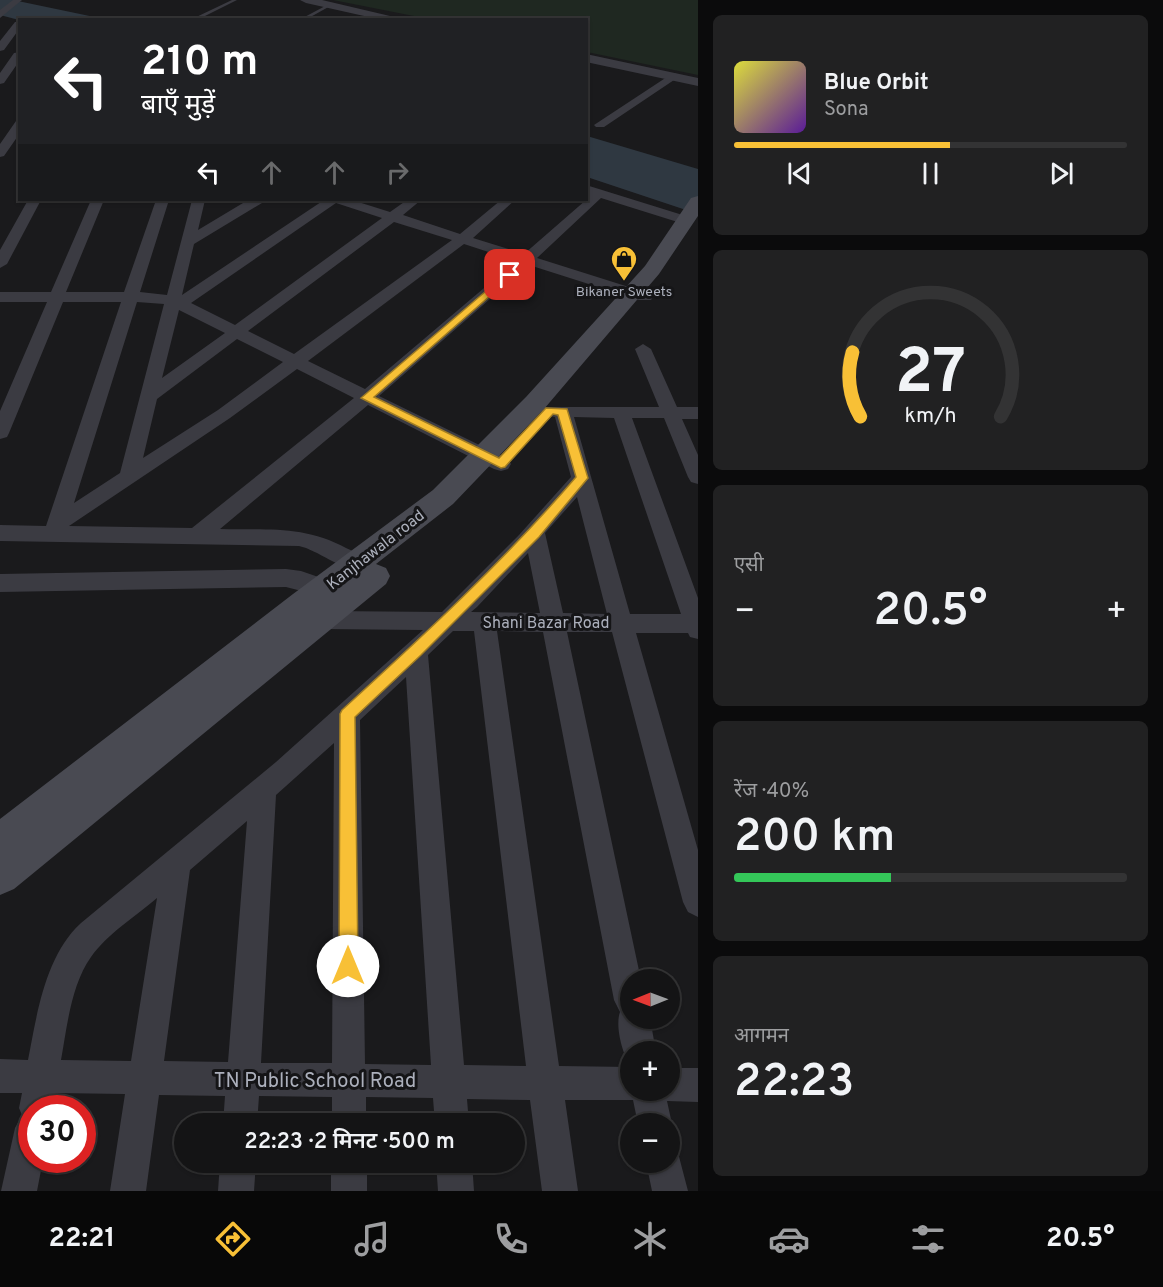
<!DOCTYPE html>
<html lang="hi">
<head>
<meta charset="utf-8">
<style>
  :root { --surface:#141415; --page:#212122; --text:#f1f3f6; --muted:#9d9ea0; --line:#333334; --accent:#f8c036 }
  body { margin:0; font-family:Overpass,"Noto Sans Devanagari",sans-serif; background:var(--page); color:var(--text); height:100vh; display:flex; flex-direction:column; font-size:22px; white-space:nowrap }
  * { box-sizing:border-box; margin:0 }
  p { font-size:20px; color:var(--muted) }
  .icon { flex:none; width:33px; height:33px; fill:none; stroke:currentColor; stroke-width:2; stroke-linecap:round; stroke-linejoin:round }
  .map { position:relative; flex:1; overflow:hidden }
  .drawer { display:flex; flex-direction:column; gap:15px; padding:15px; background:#0b0b0c; width:465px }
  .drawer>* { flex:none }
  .top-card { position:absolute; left:18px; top:18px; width:570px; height:183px; border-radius:0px; box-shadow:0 2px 4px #0004,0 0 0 2px var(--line); background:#202124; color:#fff; overflow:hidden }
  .needle { width:39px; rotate:269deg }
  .tools { position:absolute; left:620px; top:969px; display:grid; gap:12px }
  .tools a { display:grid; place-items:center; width:60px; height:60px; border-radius:50%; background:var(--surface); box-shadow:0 2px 4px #0004,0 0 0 2px var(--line); font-size:30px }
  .speed { position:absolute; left:18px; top:1095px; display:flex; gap:12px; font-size:30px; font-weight:700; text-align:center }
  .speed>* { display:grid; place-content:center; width:78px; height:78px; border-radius:50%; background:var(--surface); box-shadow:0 2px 4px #0004,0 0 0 2px var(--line); line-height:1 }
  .speed .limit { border:9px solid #d22; background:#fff; color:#111 }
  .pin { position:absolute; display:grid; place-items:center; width:51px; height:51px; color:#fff; margin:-26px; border-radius:12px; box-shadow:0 3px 9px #0006 }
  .me { position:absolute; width:66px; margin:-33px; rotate:0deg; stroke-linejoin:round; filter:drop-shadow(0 0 4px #0008) }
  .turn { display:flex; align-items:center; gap:21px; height:126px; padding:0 24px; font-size:27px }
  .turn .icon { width:78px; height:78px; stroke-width:2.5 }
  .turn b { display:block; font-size:42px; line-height:51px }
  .lanes { display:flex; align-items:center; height:57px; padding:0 24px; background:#0003; justify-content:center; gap:30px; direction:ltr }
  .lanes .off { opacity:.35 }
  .big { font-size:45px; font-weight:600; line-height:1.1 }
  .drawer .tile { flex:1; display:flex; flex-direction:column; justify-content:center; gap:9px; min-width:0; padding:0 21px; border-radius:9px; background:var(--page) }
  .drawer .dial { align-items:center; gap:0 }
  .dial svg { height:156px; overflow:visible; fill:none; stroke:var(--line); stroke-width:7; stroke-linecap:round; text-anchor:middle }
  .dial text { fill:var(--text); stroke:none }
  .song { display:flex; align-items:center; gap:18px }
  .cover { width:72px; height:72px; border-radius:9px; background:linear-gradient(135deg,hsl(60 70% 55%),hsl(270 70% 35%)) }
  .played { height:6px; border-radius:3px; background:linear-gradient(90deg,var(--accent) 55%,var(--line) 55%) }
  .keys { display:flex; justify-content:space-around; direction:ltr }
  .heat { display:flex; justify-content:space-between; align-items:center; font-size:33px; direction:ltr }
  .charge { height:9px; border-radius:4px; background:linear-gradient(90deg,#34c759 40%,var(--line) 0) }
  .trip { position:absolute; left:174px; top:1113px; width:351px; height:60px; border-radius:30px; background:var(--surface); box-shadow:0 2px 4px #0004,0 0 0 2px var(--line); font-weight:600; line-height:60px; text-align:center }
  .tab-bar { display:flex; height:96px; justify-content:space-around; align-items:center; background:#080808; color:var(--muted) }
  .tab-bar .icon { width:42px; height:42px }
  .tab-bar .current { color:var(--accent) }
  .tab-bar b { font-size:27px; color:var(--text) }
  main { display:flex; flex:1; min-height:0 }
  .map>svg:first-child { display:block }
  .green { fill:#1f2821 }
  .water { fill:#2f3841 }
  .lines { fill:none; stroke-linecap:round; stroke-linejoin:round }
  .service { fill:#3b3b42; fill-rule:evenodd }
  .minor { fill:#3b3b42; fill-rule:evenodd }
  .tertiary { fill:#3b3b42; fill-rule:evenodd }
  .secondary { fill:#494a52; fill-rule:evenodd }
  .route { fill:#f8c036; stroke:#a17d23; stroke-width:1.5 }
  .labels { text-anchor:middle; stroke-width:6; stroke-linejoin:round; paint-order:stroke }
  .far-poi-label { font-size:14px; fill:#acb0bc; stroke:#151517 }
  .street-label { font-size:16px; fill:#acb0bc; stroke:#151517 }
  .near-street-label { font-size:20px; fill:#acb0bc; stroke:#151517 }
</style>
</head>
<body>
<main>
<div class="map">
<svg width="698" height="1191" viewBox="0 0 698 1191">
  <rect width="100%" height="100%" fill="#1a1a1c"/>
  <path class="green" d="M333,0H698V75L587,52L586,20L429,19Z"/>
  <path class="water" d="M0,0H13L104,19L19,20L0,15Z
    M587,136L698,169V214L587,177Z"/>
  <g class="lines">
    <path class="service" d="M232,0H237L197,20H190Z
      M329,4L332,5L305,20H299Z"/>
    <path class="minor" d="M13,0H22L0,18V10Z
      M15,22H20V28L4,50L0,51V41Z
      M20,52V60L4,83L0,84V73L14,53Z
      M673,73L677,74V78L604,127H596L594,125Z
      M20,120V133L4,156L0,157V144L16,121Z
      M586,185L689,217L691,220L684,224L601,198L537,258L651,294L653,297L651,300H639L529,265L379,396L508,459L511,464L508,469L501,471L494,469L368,405L220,529C265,530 305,525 346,548C355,552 363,556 368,564L365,570C347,575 319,550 299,546L0,541V525L46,526L121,302H63L9,433L7,437L0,439V411L47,302H0V292H51L91,200H104L66,292H124L156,200H169L140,292L167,295L192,200H205L198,230L248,200H263L262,203L194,244L182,295L324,200H352L390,212L407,200H421L403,215L460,234L501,200H515L473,238L524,254L586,200L590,194L586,193ZM336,203L382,218L235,325L191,303ZM394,222L452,240L294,354L248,331ZM464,244L516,261L365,389L308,361ZM137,302L164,304L120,473L74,503ZM179,310L225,333L162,378ZM237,339L283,362L218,410L143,458L157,399ZM297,369L354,398L192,528L69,526L230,418Z
      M28,200H41L7,264L0,268V250Z
      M643,344L651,349L677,407H698V419H682L698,455V484L691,482L688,477L664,418H632L698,598V639L690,637L688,633H636L698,850V917L688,912L683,902L612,632H567L641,980H630V1018H650L656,1052H630V1064C622,1054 615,1025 620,1012L614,1000L543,632L497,631L559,1066L630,1067V1090H669V1068H698V1102L667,1101L672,1124L669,1132V1124H638L633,1100H565L578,1191H542L530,1100L467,1099L469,1124H435L433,1098L366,1097V1124H332V1097L259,1096L257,1124H223L225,1096L159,1095L146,1191H110L125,1094L56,1093L53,1108H32V1160H43L37,1191H1L15,1128L22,1115L19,1108L22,1093H0V1059L28,1060C37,1014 45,956 81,923L276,762L423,630L322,629L314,627L304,614L307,607L315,605L327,611L442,612L519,535L571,477L555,417L544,415L541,411L544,407H659L635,349ZM574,417L614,418L681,614H630ZM577,497L607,614L563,613L545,533ZM528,553L540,613L471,612L477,607ZM453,631H474L526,1066L464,1065L428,655ZM406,677L431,1065L365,1064L360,720ZM334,743L332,1063H261L276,795ZM247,821L228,1062L164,1061L190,870ZM157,898L131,1061L61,1060C67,1027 71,985 91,957C107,934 135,917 157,898Z
      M286,569L301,571L333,582L336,588L333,594L325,597L286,587L0,592V574Z
      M669,1146L677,1149L688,1191H652L646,1162H669Z
      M220,1162H256L254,1191H218Z
      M331,1162H367V1191H331Z
      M436,1162H472L474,1191H438Z"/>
    <path class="tertiary" d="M300,0H322L407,20H382L306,3Z
      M586,54L698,78V86L586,62Z"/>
    <path class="secondary" d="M698,196V216L659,274L544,409L453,504L376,564L386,568L390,576L386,584L14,889L0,895V819L293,594L433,490L526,397L645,266L691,198Z"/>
  </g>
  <path class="route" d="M507,273L514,275L374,397L499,458L546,408L567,409L588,478L539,537L421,655L355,717L358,966L355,973L348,976L342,973L339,966L340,714L342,710C423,636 504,561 576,477L558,415L553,414L505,467L501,468L361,398Z"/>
  <defs>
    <g id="shop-pin" transform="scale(1.35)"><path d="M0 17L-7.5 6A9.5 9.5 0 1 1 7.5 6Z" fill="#f8c036" stroke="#151517"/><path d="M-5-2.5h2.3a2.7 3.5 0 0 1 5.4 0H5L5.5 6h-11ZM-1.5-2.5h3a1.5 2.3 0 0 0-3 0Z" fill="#111"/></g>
  </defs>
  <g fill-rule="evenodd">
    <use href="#shop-pin" x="624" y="259"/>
  </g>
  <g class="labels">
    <g class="far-poi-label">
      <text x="624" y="296">Bikaner Sweets</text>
    </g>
    <g class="street-label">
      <text transform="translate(375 549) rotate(-38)" y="6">Kanjhawala road</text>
      <text x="546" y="628">Shani Bazar Road</text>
    </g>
    <g class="near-street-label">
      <text x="315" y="1087">TN Public School Road</text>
    </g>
  </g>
</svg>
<div class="tools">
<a><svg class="needle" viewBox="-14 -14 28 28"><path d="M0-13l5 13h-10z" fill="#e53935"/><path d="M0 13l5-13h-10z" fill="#9d9ea0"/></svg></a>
<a>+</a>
<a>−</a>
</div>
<div class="speed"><div class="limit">30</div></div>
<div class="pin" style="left:510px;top:275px;background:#d93025"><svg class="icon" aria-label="arrive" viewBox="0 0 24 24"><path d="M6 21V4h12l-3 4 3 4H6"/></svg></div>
<svg class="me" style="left:348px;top:966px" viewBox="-20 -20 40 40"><circle r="19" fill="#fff"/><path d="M0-13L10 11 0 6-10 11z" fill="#f8c036"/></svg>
<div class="trip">22:23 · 2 मिनट · 500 m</div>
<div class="top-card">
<div class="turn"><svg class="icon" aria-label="left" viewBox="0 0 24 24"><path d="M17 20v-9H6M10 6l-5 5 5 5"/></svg><div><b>210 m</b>बाएँ मुड़ें</div></div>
<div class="lanes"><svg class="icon" aria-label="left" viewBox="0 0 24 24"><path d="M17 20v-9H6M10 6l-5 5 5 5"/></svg><svg class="icon off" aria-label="ahead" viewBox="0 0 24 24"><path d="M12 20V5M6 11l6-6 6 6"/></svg><svg class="icon off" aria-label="ahead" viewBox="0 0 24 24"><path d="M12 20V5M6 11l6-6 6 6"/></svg><svg class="icon off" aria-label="right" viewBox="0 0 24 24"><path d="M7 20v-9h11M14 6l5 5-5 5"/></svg></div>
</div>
</div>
<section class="drawer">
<div class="tile">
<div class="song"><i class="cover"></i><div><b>Blue Orbit</b><p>Sona</p></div></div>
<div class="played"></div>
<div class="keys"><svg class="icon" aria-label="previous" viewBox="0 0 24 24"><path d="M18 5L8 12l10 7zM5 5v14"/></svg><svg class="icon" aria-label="pause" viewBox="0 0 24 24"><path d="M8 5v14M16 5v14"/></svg><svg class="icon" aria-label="next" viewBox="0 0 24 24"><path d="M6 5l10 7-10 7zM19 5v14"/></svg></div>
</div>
<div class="tile dial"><svg viewBox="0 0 100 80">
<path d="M14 69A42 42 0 1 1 86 69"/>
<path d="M14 69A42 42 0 0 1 10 36" stroke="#f8c036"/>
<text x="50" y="56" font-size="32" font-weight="700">27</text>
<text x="50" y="72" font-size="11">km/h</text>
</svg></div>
<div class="tile"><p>एसी</p>
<div class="heat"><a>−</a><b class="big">20.5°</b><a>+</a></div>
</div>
<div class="tile"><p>रेंज · 40%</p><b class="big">200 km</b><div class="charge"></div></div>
<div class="tile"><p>आगमन</p><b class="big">22:23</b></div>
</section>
</main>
<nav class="tab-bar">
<b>22:21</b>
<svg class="icon current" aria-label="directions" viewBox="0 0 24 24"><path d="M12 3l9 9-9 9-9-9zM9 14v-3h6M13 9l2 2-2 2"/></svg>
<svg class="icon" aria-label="music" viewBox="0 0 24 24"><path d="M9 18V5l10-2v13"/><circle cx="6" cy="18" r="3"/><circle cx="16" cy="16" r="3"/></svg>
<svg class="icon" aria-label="phone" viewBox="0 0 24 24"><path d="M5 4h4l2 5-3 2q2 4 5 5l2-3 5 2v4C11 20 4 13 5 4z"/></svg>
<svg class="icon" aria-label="climate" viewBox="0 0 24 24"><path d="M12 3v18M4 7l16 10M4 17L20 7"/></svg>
<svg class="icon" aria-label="car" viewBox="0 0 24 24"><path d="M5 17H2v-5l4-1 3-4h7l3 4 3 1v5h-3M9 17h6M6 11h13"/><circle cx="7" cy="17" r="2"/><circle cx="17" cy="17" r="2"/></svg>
<svg class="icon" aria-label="filters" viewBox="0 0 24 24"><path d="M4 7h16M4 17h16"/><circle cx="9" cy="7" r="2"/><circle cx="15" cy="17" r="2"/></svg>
<b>20.5°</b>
</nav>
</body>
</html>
